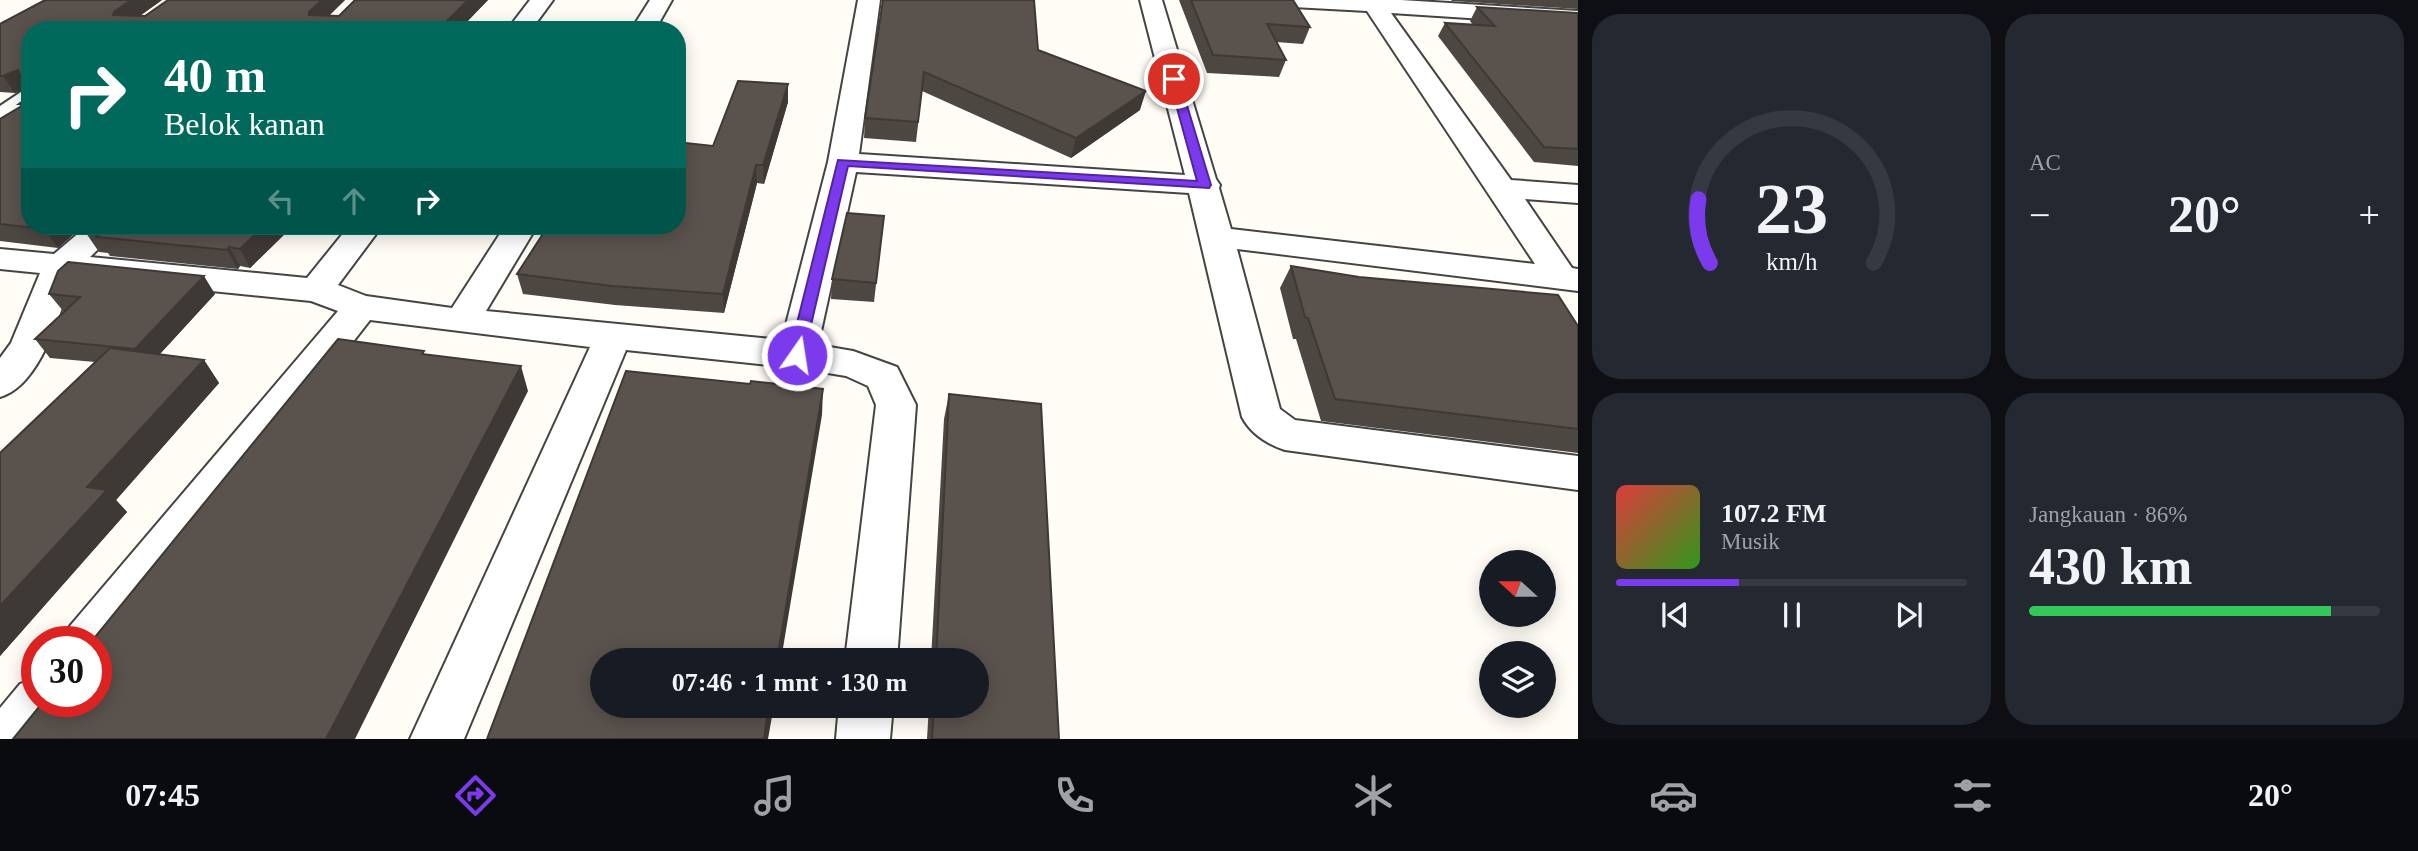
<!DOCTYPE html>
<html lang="id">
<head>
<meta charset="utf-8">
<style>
  :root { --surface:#171b24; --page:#242831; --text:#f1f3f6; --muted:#9ea1a6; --line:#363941; --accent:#7c3aed }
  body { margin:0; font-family:Georgia,serif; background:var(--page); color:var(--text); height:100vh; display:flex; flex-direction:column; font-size:26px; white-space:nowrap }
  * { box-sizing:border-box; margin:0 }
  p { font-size:23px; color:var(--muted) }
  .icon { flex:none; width:38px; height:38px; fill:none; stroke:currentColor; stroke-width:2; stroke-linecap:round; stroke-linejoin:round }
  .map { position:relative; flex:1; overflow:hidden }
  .details { display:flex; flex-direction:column; gap:14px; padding:14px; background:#0d0f14; width:840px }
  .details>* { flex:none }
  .top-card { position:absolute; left:21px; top:21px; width:665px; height:214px; border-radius:28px; box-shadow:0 4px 18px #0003; background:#00695c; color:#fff; overflow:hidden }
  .needle { width:46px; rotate:291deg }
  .controls { position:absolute; left:1479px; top:550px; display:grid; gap:14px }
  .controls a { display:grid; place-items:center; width:77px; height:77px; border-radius:50%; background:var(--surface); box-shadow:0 4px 18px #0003; font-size:35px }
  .speed { position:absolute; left:21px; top:626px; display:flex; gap:14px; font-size:35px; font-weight:700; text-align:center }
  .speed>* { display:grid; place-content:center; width:91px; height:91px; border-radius:50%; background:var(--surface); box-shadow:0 4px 18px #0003; line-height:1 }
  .speed .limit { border:10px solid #d22; background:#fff; color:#111 }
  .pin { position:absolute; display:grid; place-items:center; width:60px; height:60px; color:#fff; margin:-30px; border:4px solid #fff; border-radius:50%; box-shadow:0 2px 7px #0007 }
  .me { position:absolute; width:77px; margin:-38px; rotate:13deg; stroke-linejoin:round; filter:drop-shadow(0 0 5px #0008) }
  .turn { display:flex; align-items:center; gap:24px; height:147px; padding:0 28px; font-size:32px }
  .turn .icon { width:91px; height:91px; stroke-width:2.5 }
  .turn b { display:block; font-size:49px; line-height:60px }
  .lanes { display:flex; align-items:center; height:66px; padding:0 28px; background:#0003; justify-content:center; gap:35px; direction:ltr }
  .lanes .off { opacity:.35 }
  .big { font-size:52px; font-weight:700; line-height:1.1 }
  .details .widget { flex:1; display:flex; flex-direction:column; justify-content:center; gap:10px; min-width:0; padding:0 24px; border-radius:28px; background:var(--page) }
  .details .dial { align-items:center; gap:0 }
  .dial svg { height:182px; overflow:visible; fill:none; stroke:var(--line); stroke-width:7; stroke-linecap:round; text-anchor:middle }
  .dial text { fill:var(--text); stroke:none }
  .song { display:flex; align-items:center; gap:21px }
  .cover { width:84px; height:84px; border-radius:10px; background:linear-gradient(135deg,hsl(0 70% 55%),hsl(110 70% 35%)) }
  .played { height:7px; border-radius:4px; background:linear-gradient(90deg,var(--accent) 35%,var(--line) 35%) }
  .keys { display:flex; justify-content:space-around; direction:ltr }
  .heat { display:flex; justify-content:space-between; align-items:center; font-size:38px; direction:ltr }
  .charge { height:10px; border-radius:5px; background:linear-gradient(90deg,#34c759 86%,var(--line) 0) }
  .details .tiles { flex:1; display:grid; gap:14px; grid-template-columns:repeat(2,1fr) }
  .trip { position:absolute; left:590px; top:648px; width:399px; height:70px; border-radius:35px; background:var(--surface); box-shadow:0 4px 18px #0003; font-weight:700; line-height:70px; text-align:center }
  .dock { display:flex; height:112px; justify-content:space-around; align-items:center; background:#090b0e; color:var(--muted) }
  .dock .icon { width:49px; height:49px }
  .dock .selected { color:var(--accent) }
  .dock b { font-size:32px; color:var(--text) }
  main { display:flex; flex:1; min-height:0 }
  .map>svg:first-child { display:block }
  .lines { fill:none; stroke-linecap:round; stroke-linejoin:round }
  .minor-casing { stroke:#444; stroke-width:4 }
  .minor { fill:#fff; fill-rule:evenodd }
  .wall { fill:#4d4742 }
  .shaded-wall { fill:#3f3936 }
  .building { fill:#5a524d; stroke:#3f3936; stroke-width:2 }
  .route { fill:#7c3aed; stroke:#51269a; stroke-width:2 }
</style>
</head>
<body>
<main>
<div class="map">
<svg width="1578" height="739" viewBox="0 0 1578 739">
  <rect width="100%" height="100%" fill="#fffdf5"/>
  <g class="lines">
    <g class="minor-casing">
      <path id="minor" d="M530,0H553L531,30H507Z
        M650,0H672L655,30H631Z
        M858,0H880L859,154L1185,175L1140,0H1162L1216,179L1220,185L1219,188L1231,229L1535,264L1367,11L1293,7L1285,5L1282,0H1401L1578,11V25L1391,13L1511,180L1578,185V203L1525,199L1572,268L1578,269V291L1237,249L1280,409L1295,420L1578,456V490L1285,450C1267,444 1251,434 1242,417L1189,193L856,172L818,345L853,351L897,367L916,405L897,660H845L876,405L868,386L846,376L797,368L626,350L464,739H410L590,347L370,320L106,658L96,662V642H63L70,626L338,311L311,301L73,277C59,314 41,385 0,397V358L11,343L40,273L0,269V249L54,254L87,226H122L90,257L307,278L349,226H382L338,285L366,296L452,308L505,226H537L486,311L782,340L828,162Z
        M30,90V110L10,124L0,126V106L21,92Z
        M37,677V702H65L58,720L43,739H0V708L20,684Z
        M839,705H893L890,739H836Z"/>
    </g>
    <use href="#minor" class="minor"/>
  </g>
  <path class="wall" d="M45,0H162L140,16H145L168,0H345L329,16H339L355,0H488L459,30H30V90L28,88L15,93L0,92V24Z
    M883,0L1038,50L1140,110L1071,158L922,91L916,142L864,138L865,118Z
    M1179,0H1293L1310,27L1303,44L1276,42L1286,60L1279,77L1207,73Z
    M1451,0H1578V9L1452,1Z
    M1477,7L1578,13V166L1534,162L1438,36L1445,23L1473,25L1470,21Z
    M30,97V226H83L58,248L0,241V119L21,107L19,104Z
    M788,102L764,184L757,183L724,313L615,305L523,294L517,274Z
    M884,216L874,302L831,299L832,279Z
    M94,226H293L250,268L240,266L238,269L110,256L108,253L99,252L86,233Z
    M1291,266L1578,326V453L1321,421L1296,339H1293L1280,288Z
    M49,294H215L159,355L204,360L219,383L116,500L127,512L0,656V453L95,362L50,358L35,339L64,312Z
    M949,394L1059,739H927L929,705H976V660H931L944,419Z"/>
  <path class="shaded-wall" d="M131,0H162L122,28L113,15L114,12Z
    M322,0H345L315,28L309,15V12Z
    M468,0H488L459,30H438Z
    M18,70L28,88L15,93L3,76Z
    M788,84V102L764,184L763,165Z
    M1146,91L1140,110L1071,158L1076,138Z
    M756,165L757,183L724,313L723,294Z
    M47,226H83L58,248L44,229Z
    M264,226H293L250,268L240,249Z
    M229,247L240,266L238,269L227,250Z
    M204,276L215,294L148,367L135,349Z
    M204,360L219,383L116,500L127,512L0,656V606L87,487Z
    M521,366L528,391L355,739H326Z
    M823,389L822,415L781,660H777Z
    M769,705H774L768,739H764Z"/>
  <path class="building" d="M45,0H131L114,12L113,15L145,16L168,0H322L309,12V15L339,16L355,0H468L438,30H30V78H21L18,70L3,76H0V24Z
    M883,0H1034L1038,50L1146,91L1076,138L924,72L918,122L865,118Z
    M1191,0H1293L1310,27L1267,24L1286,60L1213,55Z
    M1477,7L1578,13V149L1544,147L1445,23L1495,26Z
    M738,81L788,84L763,165H756L723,294L612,286L517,274L548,226H677V142L713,146Z
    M30,96V226H47L44,229L0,224V119L25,104H19Z
    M847,213L884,216L876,283L832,279Z
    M94,226H264L240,249L229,247L227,250L97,237L99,235L86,233Z
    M68,262L204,276L135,349L35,339L80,297L49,294L58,271Z
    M1291,266L1359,277L1558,295L1578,326V429L1335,399L1308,318L1305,317Z
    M338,339L424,351L422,354L521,366L326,739H13L43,702H96V642H91Z
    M110,348L204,360L87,487L107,490L0,606V453Z
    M626,371L750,384L751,381L823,389L777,660H602V705H769L764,739H487Z
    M949,394L1041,404L1059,739H932L934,705H976V660H936Z"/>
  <path class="route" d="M1174,76L1179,79L1211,185L1209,188L848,166L804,355L797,360L791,359L789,355L838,160L1197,181L1169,79Z"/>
</svg>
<div class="controls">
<a><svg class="needle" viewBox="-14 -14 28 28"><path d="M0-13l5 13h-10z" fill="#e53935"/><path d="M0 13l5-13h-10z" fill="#9ea1a6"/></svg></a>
<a><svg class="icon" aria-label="layers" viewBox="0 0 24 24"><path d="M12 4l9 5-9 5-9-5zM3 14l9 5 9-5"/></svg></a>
</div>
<div class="speed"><div class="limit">30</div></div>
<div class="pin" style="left:1174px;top:79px;background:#d93025"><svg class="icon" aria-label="arrive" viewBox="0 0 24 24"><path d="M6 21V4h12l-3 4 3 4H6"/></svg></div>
<svg class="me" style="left:797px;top:355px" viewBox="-20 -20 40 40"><circle r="17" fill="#7c3aed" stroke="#fff" stroke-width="3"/><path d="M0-11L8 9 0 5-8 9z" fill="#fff"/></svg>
<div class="trip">07:46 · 1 mnt · 130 m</div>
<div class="top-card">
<div class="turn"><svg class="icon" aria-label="right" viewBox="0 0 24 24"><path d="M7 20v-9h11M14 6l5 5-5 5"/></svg><div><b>40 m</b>Belok kanan</div></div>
<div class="lanes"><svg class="icon off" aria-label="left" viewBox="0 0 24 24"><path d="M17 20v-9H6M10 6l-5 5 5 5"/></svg><svg class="icon off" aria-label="ahead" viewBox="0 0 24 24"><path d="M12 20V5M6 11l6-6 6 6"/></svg><svg class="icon" aria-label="right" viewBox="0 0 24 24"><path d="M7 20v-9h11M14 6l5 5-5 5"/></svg></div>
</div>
</div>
<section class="details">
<div class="tiles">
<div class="widget dial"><svg viewBox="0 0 100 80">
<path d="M14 69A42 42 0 1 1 86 69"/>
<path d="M14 69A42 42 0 0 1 9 41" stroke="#7c3aed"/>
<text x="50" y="56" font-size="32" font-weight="700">23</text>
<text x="50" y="72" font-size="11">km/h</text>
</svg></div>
<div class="widget"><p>AC</p>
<div class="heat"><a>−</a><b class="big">20°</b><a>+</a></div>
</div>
<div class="widget">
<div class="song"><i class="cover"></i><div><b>107.2 FM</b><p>Musik</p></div></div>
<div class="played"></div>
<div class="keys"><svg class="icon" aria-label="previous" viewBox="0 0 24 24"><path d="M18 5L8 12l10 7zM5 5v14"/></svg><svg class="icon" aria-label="pause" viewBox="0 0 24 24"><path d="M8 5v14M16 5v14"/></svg><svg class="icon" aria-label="next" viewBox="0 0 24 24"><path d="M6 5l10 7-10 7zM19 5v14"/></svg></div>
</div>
<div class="widget"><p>Jangkauan · 86%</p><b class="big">430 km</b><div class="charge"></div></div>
</div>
</section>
</main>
<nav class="dock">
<b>07:45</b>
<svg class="icon selected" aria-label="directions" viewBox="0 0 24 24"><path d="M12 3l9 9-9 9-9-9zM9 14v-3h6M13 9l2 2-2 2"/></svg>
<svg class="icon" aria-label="music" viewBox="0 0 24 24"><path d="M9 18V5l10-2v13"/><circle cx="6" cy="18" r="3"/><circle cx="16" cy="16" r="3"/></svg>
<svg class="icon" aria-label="phone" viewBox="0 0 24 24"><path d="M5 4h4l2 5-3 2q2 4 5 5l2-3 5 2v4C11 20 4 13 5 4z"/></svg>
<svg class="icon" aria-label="climate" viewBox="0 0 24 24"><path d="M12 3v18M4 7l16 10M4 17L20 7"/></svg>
<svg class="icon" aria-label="car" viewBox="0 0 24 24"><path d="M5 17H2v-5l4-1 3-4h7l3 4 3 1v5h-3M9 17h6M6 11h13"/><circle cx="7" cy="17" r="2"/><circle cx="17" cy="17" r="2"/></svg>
<svg class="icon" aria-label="filters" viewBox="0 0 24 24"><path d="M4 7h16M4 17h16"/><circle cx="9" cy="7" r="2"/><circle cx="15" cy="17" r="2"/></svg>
<b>20°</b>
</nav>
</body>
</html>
